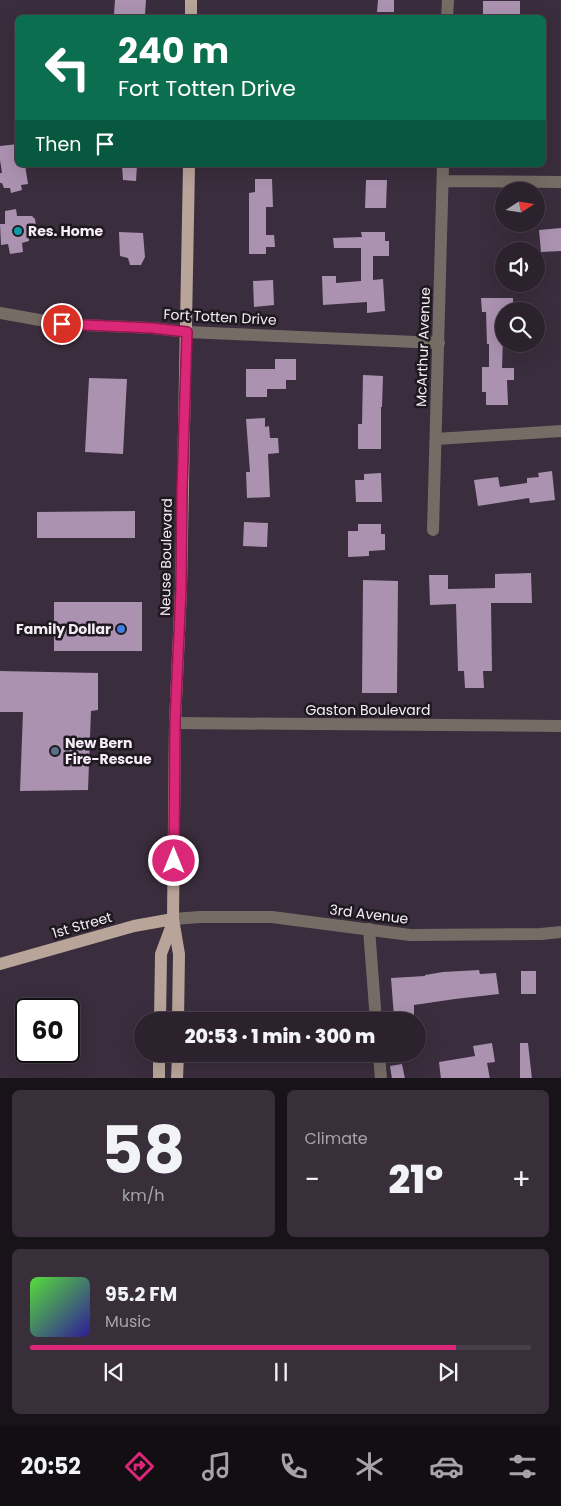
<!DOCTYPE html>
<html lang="en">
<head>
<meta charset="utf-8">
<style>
  :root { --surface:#2c222e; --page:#382f3a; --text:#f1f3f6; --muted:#a6a4aa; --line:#483f4a; --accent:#db2777 }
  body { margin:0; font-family:Poppins,sans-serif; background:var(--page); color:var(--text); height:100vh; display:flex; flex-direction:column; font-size:19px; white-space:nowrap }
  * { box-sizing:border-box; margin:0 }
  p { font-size:16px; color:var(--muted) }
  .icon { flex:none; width:28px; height:28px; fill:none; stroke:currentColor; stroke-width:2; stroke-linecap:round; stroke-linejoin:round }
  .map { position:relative; height:1078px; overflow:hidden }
  .details { display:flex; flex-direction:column; gap:12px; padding:12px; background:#181319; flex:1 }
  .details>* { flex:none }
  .hud { position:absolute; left:15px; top:15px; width:531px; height:152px; border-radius:8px; box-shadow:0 5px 20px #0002,0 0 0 1px var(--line); background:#0b6e4f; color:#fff; overflow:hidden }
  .needle { width:32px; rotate:78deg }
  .tools { position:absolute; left:495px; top:182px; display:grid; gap:10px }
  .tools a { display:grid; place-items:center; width:50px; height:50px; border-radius:50%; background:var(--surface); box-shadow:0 5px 20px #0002,0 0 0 1px var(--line); font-size:25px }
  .speed { position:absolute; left:15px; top:998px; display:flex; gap:10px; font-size:25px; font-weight:700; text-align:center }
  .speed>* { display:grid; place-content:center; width:65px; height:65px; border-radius:50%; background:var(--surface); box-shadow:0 5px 20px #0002,0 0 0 1px var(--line); line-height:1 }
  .speed .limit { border:2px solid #111; border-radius:8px; background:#fff; color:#111 }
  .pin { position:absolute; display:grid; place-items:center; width:42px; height:42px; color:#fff; margin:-21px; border:2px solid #fff; border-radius:50%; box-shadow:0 1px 5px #0007 }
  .me { position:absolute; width:55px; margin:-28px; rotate:0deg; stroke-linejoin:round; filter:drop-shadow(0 0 4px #0008) }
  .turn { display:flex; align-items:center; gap:18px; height:105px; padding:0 20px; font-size:22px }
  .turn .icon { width:65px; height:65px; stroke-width:2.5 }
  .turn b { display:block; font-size:35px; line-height:42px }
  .then { display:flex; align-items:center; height:48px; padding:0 20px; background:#0003; gap:10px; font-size:19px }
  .big { font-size:38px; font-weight:800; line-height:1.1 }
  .details .tile { flex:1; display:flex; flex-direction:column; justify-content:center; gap:8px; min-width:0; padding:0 18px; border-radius:8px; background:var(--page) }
  .details .dial { align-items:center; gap:0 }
  .dial b { font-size:65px; line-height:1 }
  .song { display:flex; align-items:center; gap:15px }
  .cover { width:60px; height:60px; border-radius:8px; background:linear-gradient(135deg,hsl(110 70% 55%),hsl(250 70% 35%)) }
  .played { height:5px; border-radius:2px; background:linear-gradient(90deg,var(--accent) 85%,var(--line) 85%) }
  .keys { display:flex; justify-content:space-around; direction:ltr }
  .heat { display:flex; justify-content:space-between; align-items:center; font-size:28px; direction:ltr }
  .details .tiles { flex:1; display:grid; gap:12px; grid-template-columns:1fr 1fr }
  .tile:last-child { grid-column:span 2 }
  .trip { position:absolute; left:134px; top:1012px; width:292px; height:50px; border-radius:25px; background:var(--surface); box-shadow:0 5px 20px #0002,0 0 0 1px var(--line); font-weight:800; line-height:50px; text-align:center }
  .menu { display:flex; height:80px; justify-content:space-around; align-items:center; background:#120e12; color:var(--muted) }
  .menu .icon { width:35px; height:35px }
  .menu .current { color:var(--accent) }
  .menu b { font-size:22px; color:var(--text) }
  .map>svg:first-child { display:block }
  .building { fill:#ab92b1 }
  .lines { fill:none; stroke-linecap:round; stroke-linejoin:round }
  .minor { stroke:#766c66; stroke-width:12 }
  .major { stroke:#b9a499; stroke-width:12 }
  .route-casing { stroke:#8e194d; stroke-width:12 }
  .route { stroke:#db2777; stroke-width:9 }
  .culture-dot { fill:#0f9aa8; stroke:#1e181f; stroke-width:2 }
  .shop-dot { fill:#3f7fe0; stroke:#1e181f; stroke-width:2 }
  .service-dot { fill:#5c6f8a; stroke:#1e181f; stroke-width:2 }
  .labels { text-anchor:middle; stroke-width:5; stroke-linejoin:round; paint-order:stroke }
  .poi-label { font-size:14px; font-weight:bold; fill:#f6edf8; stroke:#1e181f; text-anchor:start }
  .street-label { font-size:14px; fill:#f6edf8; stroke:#1e181f }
</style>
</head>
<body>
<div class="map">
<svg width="561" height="1079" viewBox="0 0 561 1079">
  <rect width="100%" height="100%" fill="#3a2d3d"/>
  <path class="building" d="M115,0H146L145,15L114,14Z
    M378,0H394V12H377Z
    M483,1H520V18H483Z
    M18,144V165H25L28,184L21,185L22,190L11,193L10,188H4L2,183H0V173H2L0,160V146Z
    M122,165H137L136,181L123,180Z
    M255,179H272L273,207H266V235H274L275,247H266V254H249V193L255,192Z
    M366,180H387L386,208H365Z
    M16,209L17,216H32L35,219L37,232L29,233V241L22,243L23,252L10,254L8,244L1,245L0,224H5V211Z
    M561,228V251L541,252L539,230Z
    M119,232L143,233L145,257L141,265H130L128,258L120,256Z
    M361,232H385V241H389V256H373V280L383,279L385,311L367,313V302L323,305L322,276H336V283L361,281V248H334L333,238L362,237Z
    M273,280L274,305L254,307L253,281Z
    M481,298H513V311H504L502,368H514V380H507L508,405H486V392H482V367H489V344H487L486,312H482Z
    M275,359H296V380H286V389H267V397H246V369H275Z
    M363,375L383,376L382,407H381V449H358V424H362Z
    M89,378L127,379L123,454L85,452Z
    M265,418V427L269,426L270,438H278L279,453L268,454L270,497L247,498L246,472H250L246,419Z
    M552,471L555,500L530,503L529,498L478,506L474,480L498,477L500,487L527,483V478L539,477L538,473Z
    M381,473L382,502H356L355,480H364V474Z
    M135,511V538H37V512Z
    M244,522L268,523L267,547L243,546Z
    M358,524H381V534H385V550L369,551V556L348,557V531H358Z
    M531,573L532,603H491L492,671H483L484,688H465L464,671H458L456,604L430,605L429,575H448V589L495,588V574Z
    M363,580L398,581L397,693H362Z
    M54,602H142V651H54Z
    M0,671L98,673V710L91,711L88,790L20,791L23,712H0Z
    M479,970L480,974L496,973L499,994L455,999L414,1005V1015L394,1017L391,978L425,976V975L443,972Z
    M521,971H536V994H521Z
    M492,1043L495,1062L487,1063L490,1079H441L439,1062L475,1056L473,1046Z
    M520,1043H528L532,1079H520Z
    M402,1064L405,1079H392L390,1066Z"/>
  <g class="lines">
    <path class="minor" d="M447,18L448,0
      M443,181L561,182
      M0,313L62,324L152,328L187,332L439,343
      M436,439L561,431
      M433,530L443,165
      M175,723L561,726
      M173,919L200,917H272L410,935L541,934L561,932
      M369,929L376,1021
      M379,1054L381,1079"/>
    <path class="major" d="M191,18V0
      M0,964L134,926L173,919
      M160,1021L161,954L173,922
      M178,1021L179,954L173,919L175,723L181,589L189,165
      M159,1079V1054
      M177,1079L178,1054"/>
  </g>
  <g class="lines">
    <g class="route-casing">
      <path id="route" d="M62,324L152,328L187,332L182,490L181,589L175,723L174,861"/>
    </g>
    <use href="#route" class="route"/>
  </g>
  <circle class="culture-dot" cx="18" cy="231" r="5"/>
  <circle class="shop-dot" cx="121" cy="629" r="5"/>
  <circle class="service-dot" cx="55" cy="751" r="5"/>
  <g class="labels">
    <g class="poi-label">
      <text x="28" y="236">Res. Home</text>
      <text x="111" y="634" text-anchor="end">Family Dollar</text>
      <text x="65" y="748">New Bern<tspan x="65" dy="16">Fire-Rescue</tspan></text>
    </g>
    <g class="street-label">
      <text transform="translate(220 317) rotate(3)" y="5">Fort Totten Drive</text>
      <text transform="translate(423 347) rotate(-88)" y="5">McArthur Avenue</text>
      <text transform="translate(166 557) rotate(-89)" y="5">Neuse Boulevard</text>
      <text x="368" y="715">Gaston Boulevard</text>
      <text transform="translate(369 914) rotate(7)" y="5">3rd Avenue</text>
      <text transform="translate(82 925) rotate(-16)" y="5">1st Street</text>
    </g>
  </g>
</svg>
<div class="tools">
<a><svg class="needle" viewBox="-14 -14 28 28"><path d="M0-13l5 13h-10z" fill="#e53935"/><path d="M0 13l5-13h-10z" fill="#a6a4aa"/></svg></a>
<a><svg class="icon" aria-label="sound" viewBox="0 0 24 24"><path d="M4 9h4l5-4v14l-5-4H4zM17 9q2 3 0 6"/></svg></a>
<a><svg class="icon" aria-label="search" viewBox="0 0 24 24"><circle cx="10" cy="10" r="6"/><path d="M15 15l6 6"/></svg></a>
</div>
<div class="speed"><div class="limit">60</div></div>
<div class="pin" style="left:62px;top:324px;background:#d93025"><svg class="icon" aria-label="arrive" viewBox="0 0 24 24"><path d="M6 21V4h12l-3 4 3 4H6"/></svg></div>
<svg class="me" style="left:174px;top:861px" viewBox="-20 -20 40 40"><circle r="17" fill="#db2777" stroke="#fff" stroke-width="3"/><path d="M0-11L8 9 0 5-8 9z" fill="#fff"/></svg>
<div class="trip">20:53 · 1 min · 300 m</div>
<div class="hud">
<div class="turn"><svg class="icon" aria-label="left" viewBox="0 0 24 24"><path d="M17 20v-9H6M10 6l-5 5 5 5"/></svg><div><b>240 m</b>Fort Totten Drive</div></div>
<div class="then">Then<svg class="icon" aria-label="arrive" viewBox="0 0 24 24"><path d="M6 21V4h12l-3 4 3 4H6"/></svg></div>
</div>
</div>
<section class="details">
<div class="tiles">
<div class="tile dial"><b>58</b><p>km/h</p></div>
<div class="tile"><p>Climate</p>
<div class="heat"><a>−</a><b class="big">21°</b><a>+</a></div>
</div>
<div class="tile">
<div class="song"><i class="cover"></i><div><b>95.2 FM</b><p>Music</p></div></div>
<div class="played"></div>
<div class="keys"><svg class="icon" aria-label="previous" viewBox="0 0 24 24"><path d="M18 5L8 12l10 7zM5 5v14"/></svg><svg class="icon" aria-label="pause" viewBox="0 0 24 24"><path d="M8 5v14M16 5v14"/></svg><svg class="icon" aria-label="next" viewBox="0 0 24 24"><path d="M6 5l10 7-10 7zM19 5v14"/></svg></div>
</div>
</div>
</section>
<nav class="menu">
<b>20:52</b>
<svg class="icon current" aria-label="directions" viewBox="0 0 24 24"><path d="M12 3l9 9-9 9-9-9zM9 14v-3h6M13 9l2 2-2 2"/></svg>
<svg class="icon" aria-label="music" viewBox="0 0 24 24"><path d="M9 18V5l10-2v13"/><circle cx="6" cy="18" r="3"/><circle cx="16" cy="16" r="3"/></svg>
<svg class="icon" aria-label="phone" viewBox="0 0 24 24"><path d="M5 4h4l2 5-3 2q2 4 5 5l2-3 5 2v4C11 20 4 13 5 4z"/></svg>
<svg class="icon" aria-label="climate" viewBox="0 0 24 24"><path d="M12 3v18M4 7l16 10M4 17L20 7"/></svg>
<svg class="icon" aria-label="car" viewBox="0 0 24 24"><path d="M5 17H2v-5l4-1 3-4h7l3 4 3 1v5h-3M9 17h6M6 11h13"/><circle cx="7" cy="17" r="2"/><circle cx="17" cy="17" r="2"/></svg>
<svg class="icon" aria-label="filters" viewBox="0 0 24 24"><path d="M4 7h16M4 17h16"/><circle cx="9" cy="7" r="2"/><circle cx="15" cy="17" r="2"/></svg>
</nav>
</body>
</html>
